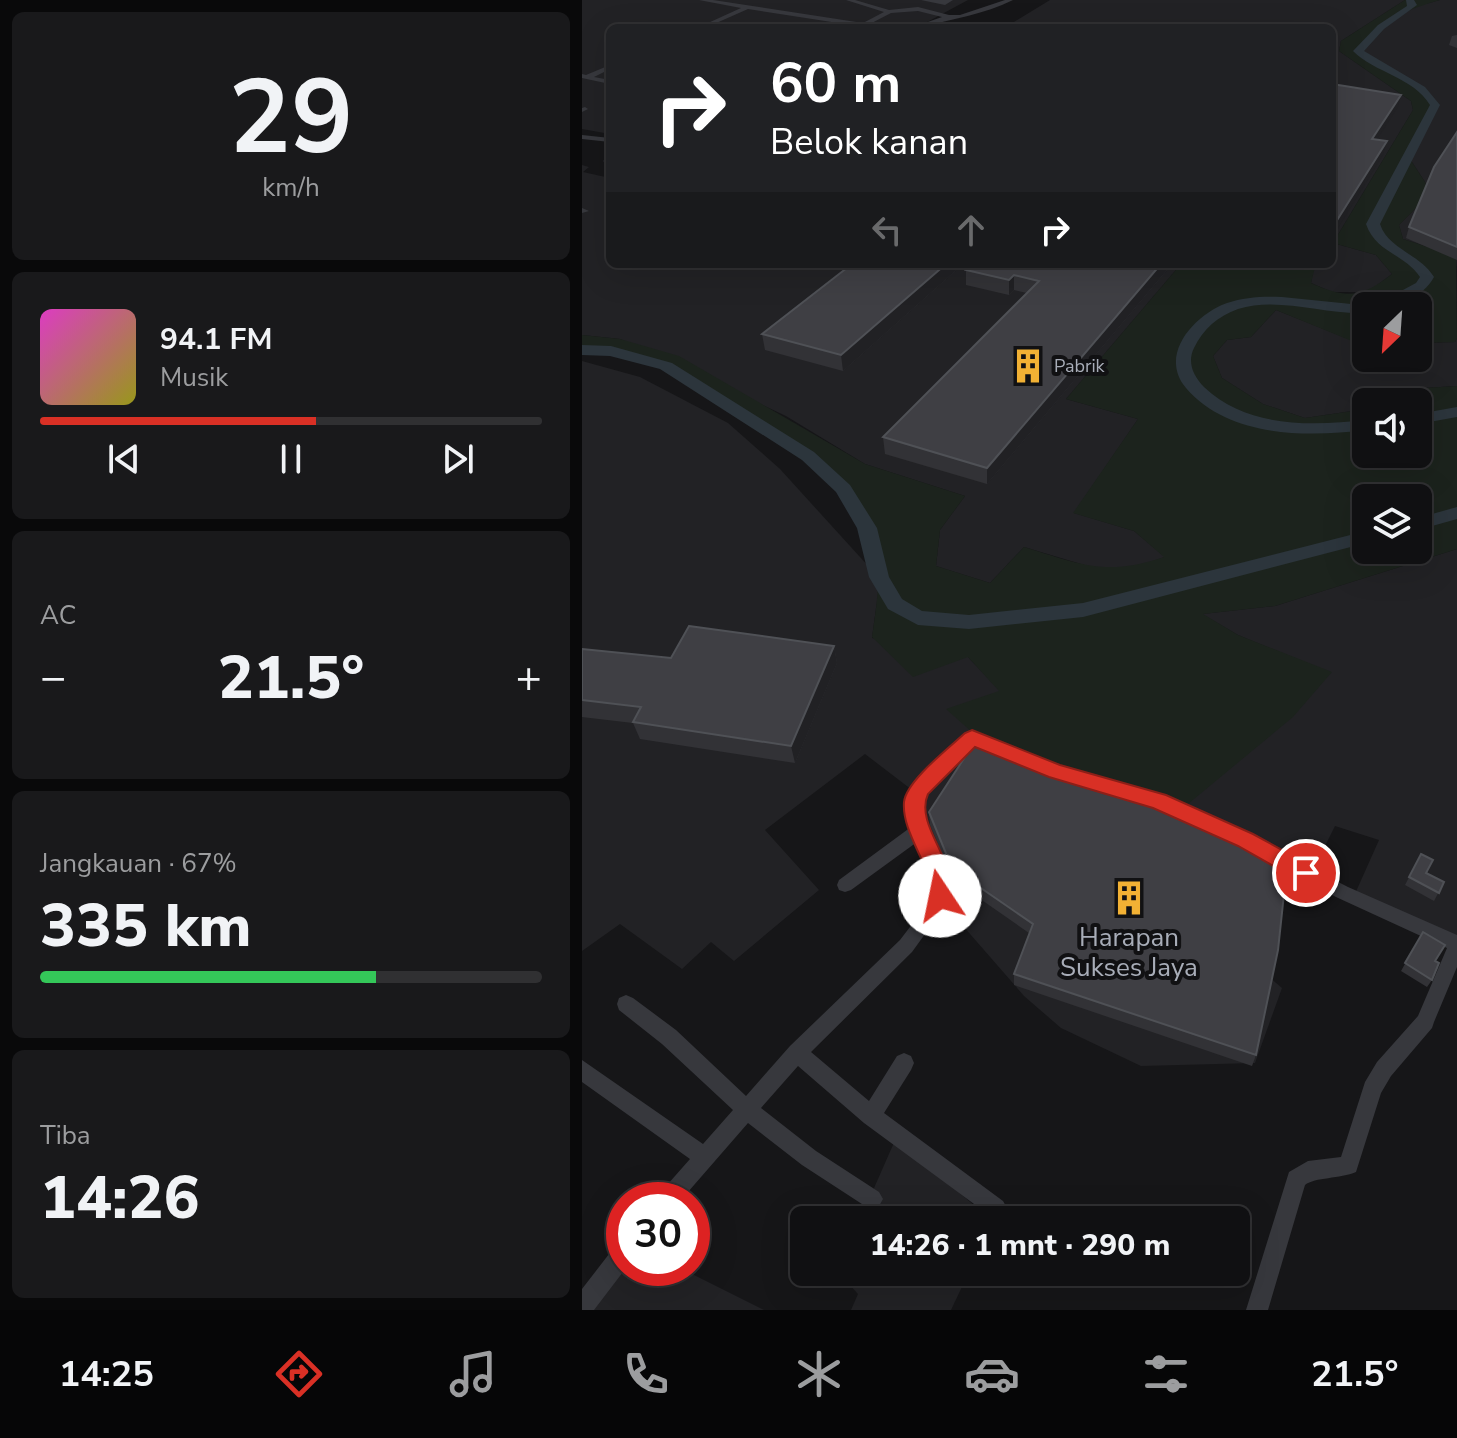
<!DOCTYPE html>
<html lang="id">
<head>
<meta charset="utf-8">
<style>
  :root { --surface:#101012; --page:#19191b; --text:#f1f3f6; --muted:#9c9d9f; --line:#303032; --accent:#d93025 }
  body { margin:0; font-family:"Nunito Sans",sans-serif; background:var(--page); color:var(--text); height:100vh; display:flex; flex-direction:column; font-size:30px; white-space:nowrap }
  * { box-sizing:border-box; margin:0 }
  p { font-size:26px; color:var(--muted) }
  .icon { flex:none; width:44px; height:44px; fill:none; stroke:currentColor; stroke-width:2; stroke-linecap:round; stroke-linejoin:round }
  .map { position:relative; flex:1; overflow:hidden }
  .drawer { display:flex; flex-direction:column; gap:12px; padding:12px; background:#09090a; width:582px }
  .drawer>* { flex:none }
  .hud { position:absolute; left:24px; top:24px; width:730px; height:244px; border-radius:12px; box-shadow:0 8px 32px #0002,0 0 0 2px var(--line); background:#202124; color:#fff; overflow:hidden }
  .needle { width:52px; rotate:205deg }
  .buttons { position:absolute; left:770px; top:292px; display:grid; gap:16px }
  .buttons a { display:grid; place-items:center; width:80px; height:80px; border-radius:12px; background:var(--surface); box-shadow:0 8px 32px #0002,0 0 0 2px var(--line); font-size:40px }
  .speed { position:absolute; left:24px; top:1182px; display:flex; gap:16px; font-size:40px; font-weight:700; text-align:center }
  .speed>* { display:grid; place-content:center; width:104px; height:104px; border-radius:50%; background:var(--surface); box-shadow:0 8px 32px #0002,0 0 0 2px var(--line); line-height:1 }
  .speed .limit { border:12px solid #d22; background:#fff; color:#111 }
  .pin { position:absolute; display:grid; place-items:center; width:68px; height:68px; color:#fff; margin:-34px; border:4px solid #fff; border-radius:50%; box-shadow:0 2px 8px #0007 }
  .me { position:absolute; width:88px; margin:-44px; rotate:349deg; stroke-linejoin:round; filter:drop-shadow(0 0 6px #0008) }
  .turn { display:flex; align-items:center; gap:28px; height:168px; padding:0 32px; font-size:36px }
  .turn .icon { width:104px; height:104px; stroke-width:2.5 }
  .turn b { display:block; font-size:56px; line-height:68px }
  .lanes { display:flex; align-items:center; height:76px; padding:0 32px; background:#0003; justify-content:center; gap:40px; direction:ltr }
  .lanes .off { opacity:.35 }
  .big { font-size:60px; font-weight:800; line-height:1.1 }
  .drawer .tile { flex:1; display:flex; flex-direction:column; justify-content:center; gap:12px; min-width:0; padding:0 28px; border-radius:12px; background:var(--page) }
  .drawer .dial { align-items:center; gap:0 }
  .dial b { font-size:104px; line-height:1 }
  .song { display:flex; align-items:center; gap:24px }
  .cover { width:96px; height:96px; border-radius:12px; background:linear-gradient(135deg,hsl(310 70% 55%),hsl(60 70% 35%)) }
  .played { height:8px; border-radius:4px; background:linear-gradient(90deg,var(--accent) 55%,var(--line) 55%) }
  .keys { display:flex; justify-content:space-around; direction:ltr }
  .heat { display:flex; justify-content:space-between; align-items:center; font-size:44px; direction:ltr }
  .charge { height:12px; border-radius:6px; background:linear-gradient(90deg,#34c759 67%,var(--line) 0) }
  .trip { position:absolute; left:208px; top:1206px; width:460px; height:80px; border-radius:12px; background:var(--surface); box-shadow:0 8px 32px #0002,0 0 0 2px var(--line); font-weight:800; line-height:80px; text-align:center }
  .tabs { display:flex; height:128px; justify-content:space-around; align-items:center; background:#060607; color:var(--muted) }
  .tabs .icon { width:56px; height:56px }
  .tabs .on { color:var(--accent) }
  .tabs b { font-size:36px; color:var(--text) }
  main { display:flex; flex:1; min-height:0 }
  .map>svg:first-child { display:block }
  .built { fill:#222225 }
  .green { fill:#1c231d; fill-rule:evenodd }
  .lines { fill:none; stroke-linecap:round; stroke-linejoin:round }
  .river { fill:#2c353c; fill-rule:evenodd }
  .street { fill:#37383d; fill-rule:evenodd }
  .wall { fill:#323236 }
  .shaded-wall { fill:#212124 }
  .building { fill:#3f3f44; stroke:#4f5156; stroke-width:2 }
  .route { fill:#d93025; stroke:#8d1f18; stroke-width:2 }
  .labels { text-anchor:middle; stroke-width:8; stroke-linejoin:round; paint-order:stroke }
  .far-poi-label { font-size:18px; fill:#a8adb8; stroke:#111113; text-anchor:start }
  .near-poi-label { font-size:26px; fill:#a8adb8; stroke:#111113 }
</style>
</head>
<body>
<main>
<section class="drawer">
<div class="tile dial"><b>29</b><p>km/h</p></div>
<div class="tile">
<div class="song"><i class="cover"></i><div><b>94.1 FM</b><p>Musik</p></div></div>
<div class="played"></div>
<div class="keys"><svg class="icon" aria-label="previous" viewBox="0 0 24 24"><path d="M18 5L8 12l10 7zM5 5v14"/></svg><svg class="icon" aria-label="pause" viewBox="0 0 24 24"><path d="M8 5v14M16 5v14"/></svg><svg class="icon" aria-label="next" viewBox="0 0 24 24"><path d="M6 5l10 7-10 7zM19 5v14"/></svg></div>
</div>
<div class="tile"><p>AC</p>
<div class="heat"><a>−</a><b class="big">21.5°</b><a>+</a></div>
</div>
<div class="tile"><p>Jangkauan · 67%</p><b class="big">335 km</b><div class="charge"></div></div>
<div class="tile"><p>Tiba</p><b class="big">14:26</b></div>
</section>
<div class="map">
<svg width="875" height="1310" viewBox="0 0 875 1310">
  <rect width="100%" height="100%" fill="#161618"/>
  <path class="built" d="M0,0H386L334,28H28V134L0,129Z
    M468,0H823L759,41L757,51L829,101L831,110L751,243L794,255L810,274L786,292H750L729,283L732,267L725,264H750V28H422Z
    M858,0H875V272L874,256L821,239L817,225L847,195L843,182L826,156L853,105L851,99L844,92L794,64L776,51L799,27L828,8Z
    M0,165L7,167L1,172L28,178V264H599L484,399L556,419L492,513L552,531L583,557L551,568L509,567L442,547L408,583L354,566L358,530L383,496L283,464L204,416L38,339L0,335Z
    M694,310L784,346V358H836V343L873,342L875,338V386L810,390L796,402H784V409L723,418L681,404L640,378L631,356L645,340L669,337Z
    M0,361L58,377L146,423L198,469L298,579L290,638L386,657L418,691L749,673L656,635L620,614L693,606L875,549V940L772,896L797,840L753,826L732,868L676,842L641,938L700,988L673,1063L559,1066L479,1028L442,996L368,911L350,883L334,793L283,754L183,830L237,890L152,961L129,942L100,969L38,924L0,951Z
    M314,1138L409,1220H278Z
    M42,1268H98L182,1310H4Z
    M256,1272H387L369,1310H269L276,1294Z"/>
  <path class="green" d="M823,0H858C830,8 790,22 776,50C795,71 843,80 853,105L826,156L843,182L847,195L817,225L821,239L874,256L875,338L873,342L836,343V306H784L782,346L694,310L669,337L645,340L631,356L640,378L681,404L723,418L784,409V454H836V402H796L810,390L875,386V549L693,606L621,614L656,635L750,672L711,717L600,809L409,749L364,709L417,691L386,657L331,677L290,637C296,596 301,570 285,529C265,477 212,447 168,417C141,399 113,379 84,366C58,356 28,351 0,350V335L38,339L97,356L283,464L383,496L358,530L354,566L408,583L442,547C498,564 524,577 582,557L552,531L491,513L556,419L484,399L599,264H725L733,267L729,283C765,299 779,298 810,274L794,255L751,243L831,110L829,101L757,51L759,41ZM784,498H836V550H784Z"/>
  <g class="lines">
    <path class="river" d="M824,0H832L835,5L802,29L782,51L843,87L858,105L798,224C806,249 838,254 852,277C841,298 814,306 791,306L834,283L838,277C823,254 794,253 784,224L848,105C831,77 793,73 771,51L796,25L825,6Z
      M700,297L789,306H784V313C743,315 696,296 656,309C636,316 621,329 612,348C605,362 611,376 622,387C665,428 729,426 784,420V430C725,437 647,438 604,388C576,355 612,315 645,303C663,297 681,296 700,297Z
      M0,345L29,346L90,363L232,452L268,485L295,528L307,577L320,599L340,611L387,615L501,603L784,531V543L501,617L387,629L336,625L306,609L287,577L275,528L254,492L220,460L78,369L28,356L0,355Z
      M875,407V417L836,424V414Z
      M875,507V519L836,530V518Z"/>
    <path class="street" d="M117,0H131L281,23L302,12L264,0H273L307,10L336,7L367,15H378L423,0H431C402,15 370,18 339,28L337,25L360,17L336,11L309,13L282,27L166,9L123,28H115L159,8Z
      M339,0H371L363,5Z
      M28,65V69L12,77L28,80V84L0,78V74L4,75Z
      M0,108L3,107L6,109L0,112Z
      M0,135L28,138V142L0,139Z
      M28,157V165L21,161Z
      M0,208L7,211L0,213Z
      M395,732L418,741L421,745L418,749C408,753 400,742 390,745L344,793L340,801L346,830L366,877L367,896L359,912L330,952L229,1052L287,1101L315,1056L322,1053L329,1056L332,1063L329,1070L302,1113L421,1201L425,1208L421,1215L414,1219L407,1215L282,1123L216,1066L179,1108L234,1151L297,1192L301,1199L297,1206L290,1210L283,1206L220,1165L166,1123L99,1200H74L78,1193L108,1159L0,1082V1060L121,1144L151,1110L80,1044L37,1010L35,1004L37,998L44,995L51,998L94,1030L164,1096L208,1046L318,940L347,902C355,881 343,861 335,842L269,890L263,892L257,890L255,885L257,880L329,827L324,801L332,785L380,737Z
      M631,818L766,887L875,935V967L852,1022L850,1028L809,1076L799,1093L774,1172C758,1179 733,1177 723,1185L686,1310H664L707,1172L726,1161L759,1157L783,1082L795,1062L836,1016L865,948L754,897L625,830L623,825L625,820Z
      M42,1242V1268H44L12,1310H0V1289L34,1245Z"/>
  </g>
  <path class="wall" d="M875,35V48L867,45L870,36Z
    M875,132V260L824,238L827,227Z
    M270,264H381L261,371L183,350L180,334Z
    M391,264H590L405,484L303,454L301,437L445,293L432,290L427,295L384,285V270Z
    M252,646L255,663L213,763L58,739L51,723L0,717V649L89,658Z
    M347,812L674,1055L670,1066L432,985V974L447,933L371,880L348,825Z
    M839,854L844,873L862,882L852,901L823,885Z
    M841,932L853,961L850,980L845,987L819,971Z"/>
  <path class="shaded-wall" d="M819,95L816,107L787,152L790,139Z
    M805,141L801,155L750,238L752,225Z
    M364,264H381L261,371L259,355Z
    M579,264H590L405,484V468Z
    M432,275V290L427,295V280Z
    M252,646L255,663L213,763L209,746Z"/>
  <path class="building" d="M750,84L819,95L790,139L805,141L752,225H750Z
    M875,132V247L827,227L852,167Z
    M270,264H364L259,355L180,334Z
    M391,264H579L405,468L301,437L457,281L432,275L427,280L384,270Z
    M107,626L252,646L209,746L51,722L59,707L0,700V649L89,658Z
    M396,737L469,766L568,794L640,826L704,875L696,950L674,1055L432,974L451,924L370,868L347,812Z
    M839,854L851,860L844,873L862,882L857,893L827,877Z
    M841,932L863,945L853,961L857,963L850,980L823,963Z"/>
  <path class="route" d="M390,730L478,765L584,795L671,834L731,867L735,873L731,880L724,883L716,880L656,846L571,808L467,777L393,747L346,794C331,827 383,868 366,903L358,906L350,903C345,893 349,883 345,873C338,852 320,826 322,802C324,781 368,747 383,733Z"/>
  <defs>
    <g id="building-bare" transform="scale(2.76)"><path d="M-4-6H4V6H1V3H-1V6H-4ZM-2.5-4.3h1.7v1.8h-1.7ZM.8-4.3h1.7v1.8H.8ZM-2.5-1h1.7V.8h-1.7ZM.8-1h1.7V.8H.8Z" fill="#f2b134" stroke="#111113" stroke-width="2.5" paint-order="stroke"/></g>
  </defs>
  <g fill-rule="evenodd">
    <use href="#building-bare" x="446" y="366"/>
    <use href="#building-bare" x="547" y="898"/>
  </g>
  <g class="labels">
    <g class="far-poi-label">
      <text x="472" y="372">Pabrik</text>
    </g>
    <g class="near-poi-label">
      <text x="547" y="946">Harapan<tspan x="547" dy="30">Sukses Jaya</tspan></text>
    </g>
  </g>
</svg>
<div class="buttons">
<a><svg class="needle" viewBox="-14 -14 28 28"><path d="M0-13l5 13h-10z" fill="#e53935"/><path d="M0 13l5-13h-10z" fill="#9c9d9f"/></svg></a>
<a><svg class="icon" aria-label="sound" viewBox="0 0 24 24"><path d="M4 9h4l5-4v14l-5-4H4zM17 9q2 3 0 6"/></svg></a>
<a><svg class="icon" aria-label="layers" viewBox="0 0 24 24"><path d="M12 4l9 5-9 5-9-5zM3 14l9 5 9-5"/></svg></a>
</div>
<div class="speed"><div class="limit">30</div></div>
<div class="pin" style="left:724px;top:873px;background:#d93025"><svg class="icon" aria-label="arrive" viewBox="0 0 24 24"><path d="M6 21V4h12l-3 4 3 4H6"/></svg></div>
<svg class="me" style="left:358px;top:896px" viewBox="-20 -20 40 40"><circle r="19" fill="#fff"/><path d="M0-13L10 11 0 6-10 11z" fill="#d93025"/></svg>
<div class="trip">14:26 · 1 mnt · 290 m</div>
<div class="hud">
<div class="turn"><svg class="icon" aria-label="right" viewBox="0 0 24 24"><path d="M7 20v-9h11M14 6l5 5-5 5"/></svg><div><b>60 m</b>Belok kanan</div></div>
<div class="lanes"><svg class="icon off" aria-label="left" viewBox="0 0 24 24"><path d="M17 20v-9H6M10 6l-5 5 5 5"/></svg><svg class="icon off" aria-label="ahead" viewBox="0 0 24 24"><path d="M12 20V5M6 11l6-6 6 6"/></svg><svg class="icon" aria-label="right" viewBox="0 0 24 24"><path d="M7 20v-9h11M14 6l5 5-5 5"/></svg></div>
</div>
</div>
</main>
<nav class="tabs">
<b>14:25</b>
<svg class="icon on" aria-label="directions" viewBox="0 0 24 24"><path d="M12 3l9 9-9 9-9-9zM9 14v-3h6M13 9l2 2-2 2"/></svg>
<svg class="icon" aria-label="music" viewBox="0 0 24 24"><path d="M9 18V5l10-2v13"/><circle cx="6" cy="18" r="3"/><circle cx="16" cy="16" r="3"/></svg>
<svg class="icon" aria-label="phone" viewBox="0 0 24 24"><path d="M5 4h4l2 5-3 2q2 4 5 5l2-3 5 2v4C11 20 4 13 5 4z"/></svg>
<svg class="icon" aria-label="climate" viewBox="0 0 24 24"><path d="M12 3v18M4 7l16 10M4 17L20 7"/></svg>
<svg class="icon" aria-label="car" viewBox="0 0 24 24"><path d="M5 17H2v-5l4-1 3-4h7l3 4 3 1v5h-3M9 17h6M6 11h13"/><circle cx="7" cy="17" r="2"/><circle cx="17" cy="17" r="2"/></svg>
<svg class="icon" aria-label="filters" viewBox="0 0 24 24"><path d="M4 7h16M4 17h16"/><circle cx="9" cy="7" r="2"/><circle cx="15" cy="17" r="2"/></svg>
<b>21.5°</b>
</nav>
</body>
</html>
